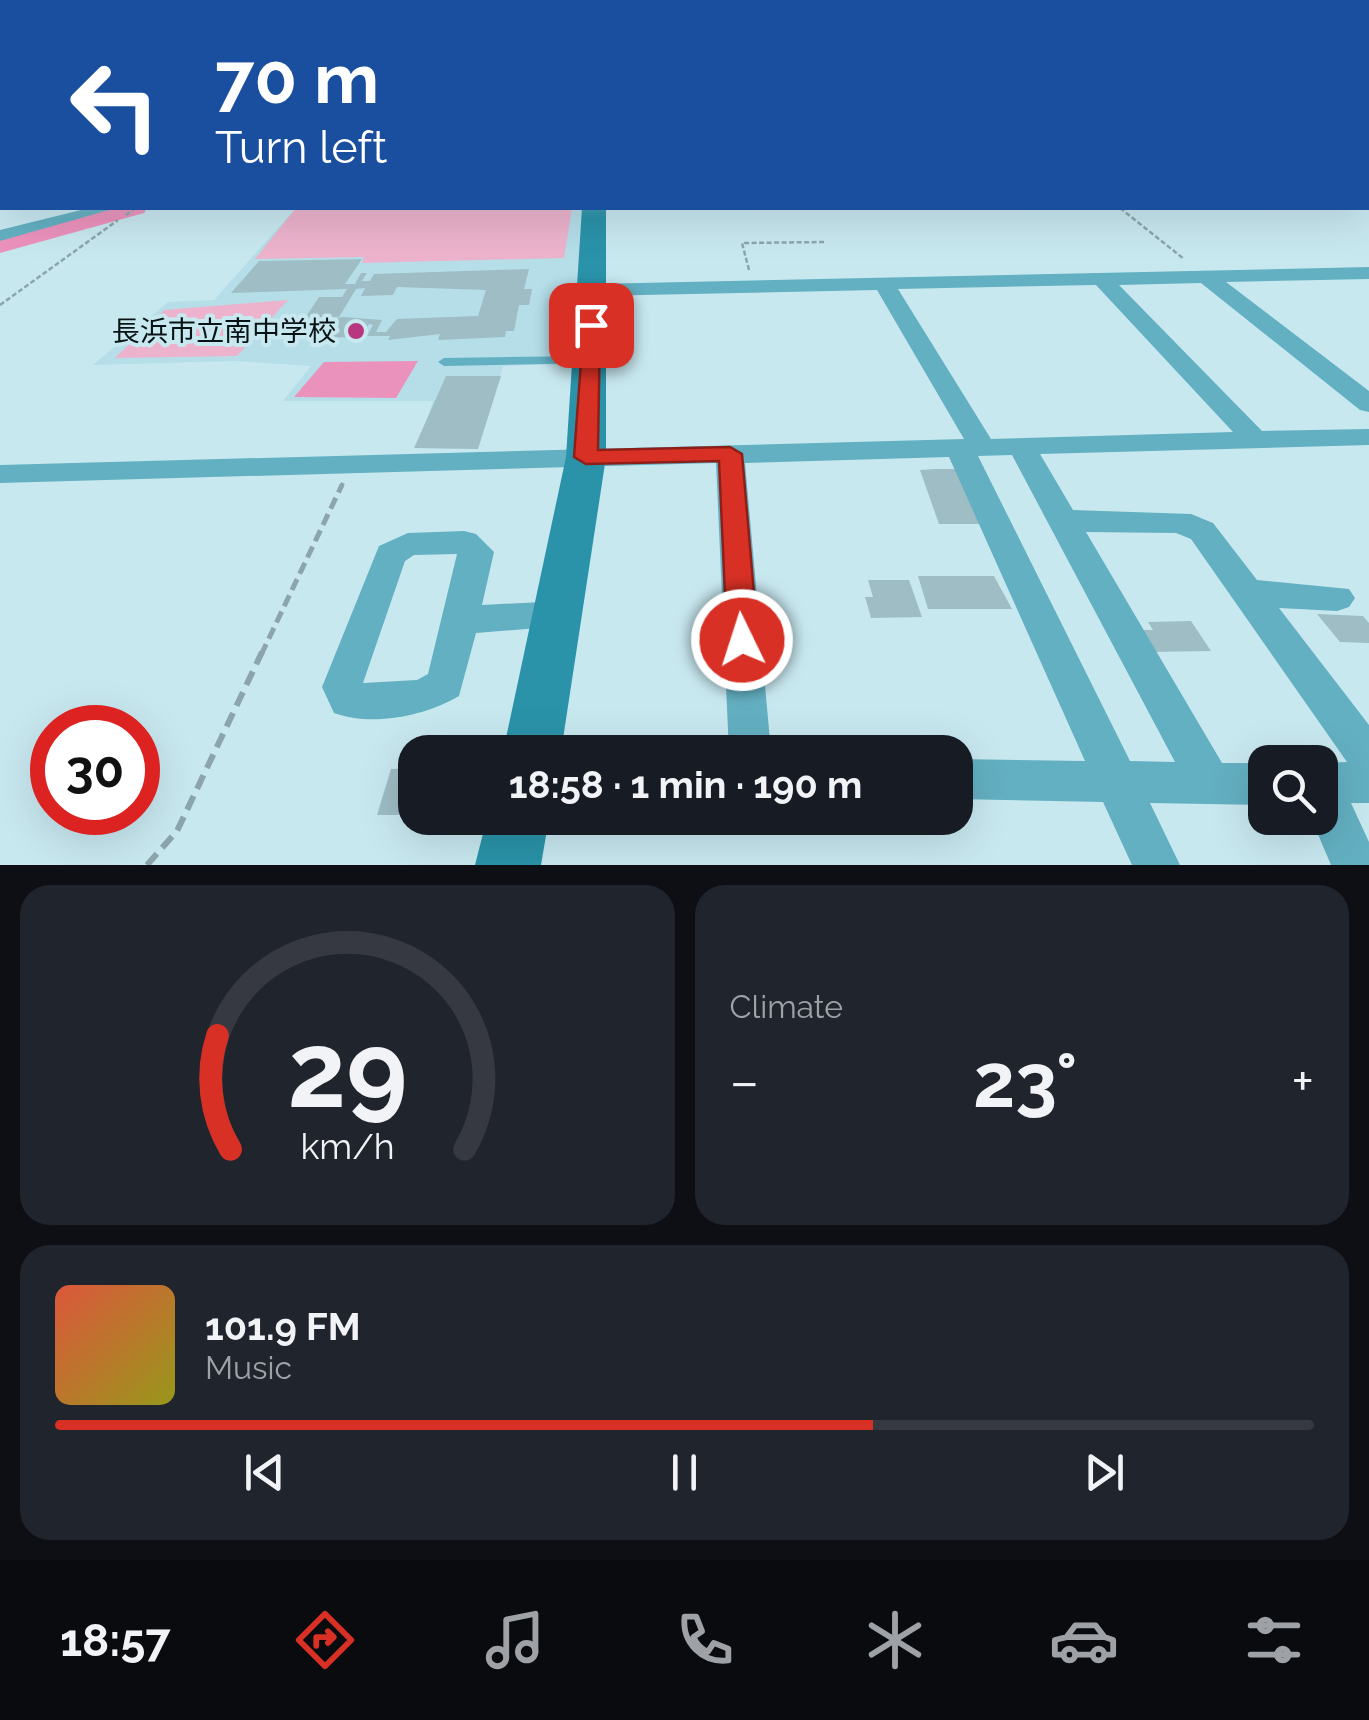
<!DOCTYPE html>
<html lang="en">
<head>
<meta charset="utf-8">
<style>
  :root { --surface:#171b24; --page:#20242c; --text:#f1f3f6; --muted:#9ea1a6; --line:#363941; --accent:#d93025 }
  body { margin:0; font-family:Raleway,"Noto Sans JP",sans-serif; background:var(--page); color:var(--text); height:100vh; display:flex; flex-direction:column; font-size:38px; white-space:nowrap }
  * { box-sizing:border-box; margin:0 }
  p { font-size:32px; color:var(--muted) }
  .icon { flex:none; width:55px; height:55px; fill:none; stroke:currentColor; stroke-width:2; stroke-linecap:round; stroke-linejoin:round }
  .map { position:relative; height:865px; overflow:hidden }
  .sheet { display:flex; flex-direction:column; gap:20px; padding:20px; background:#0d0f14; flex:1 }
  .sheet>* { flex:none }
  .top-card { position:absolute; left:0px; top:0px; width:1370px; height:210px; box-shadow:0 10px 40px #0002; background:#1a4fa0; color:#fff; overflow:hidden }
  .fabs { position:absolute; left:1248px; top:745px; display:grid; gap:20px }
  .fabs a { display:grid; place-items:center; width:90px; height:90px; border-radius:20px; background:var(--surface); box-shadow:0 10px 40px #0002; font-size:50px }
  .speed { position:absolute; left:30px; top:705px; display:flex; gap:20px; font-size:50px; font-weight:700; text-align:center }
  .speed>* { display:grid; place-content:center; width:130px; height:130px; border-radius:50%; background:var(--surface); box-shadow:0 10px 40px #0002; line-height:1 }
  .speed .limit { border:15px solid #d22; background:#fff; color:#111 }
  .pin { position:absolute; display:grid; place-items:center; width:85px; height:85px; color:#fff; margin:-42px; border-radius:20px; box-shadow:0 5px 15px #0006 }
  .me { position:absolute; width:110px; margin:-55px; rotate:356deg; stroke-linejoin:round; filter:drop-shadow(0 0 8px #0008) }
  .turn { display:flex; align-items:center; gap:35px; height:210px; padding:0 50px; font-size:45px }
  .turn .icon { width:130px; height:130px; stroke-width:2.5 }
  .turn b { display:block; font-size:70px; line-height:85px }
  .big { font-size:75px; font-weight:700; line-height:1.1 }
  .sheet .widget { flex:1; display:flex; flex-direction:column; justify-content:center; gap:15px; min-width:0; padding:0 35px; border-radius:30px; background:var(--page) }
  .sheet .dial { align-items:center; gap:0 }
  .dial svg { height:260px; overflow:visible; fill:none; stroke:var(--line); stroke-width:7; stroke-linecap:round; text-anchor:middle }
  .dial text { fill:var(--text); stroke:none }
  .song { display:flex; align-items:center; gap:30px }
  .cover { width:120px; height:120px; border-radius:15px; background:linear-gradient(135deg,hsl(10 70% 55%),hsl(60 70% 35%)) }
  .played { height:10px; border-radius:5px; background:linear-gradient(90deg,var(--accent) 65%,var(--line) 65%) }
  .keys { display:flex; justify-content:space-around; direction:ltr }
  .heat { display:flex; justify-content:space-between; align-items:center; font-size:55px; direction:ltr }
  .sheet .tiles { flex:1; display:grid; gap:20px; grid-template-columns:1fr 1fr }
  .widget:last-child { grid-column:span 2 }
  .trip { position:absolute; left:398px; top:735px; width:575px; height:100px; border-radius:30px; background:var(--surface); box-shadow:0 10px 40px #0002; font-weight:700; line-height:100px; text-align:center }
  .menu { display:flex; height:160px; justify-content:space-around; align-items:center; background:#090b0e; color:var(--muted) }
  .menu .icon { width:70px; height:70px }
  .menu .selected { color:var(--accent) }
  .menu b { font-size:45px; color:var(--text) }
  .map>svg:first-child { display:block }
  .built { fill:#b5dee9 }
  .green { fill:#edb3cd }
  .water { fill:#eb92bc }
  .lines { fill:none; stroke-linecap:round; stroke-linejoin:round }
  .river { fill:#eb92bc; fill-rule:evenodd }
  .building { fill:#9ebdc5 }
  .path-far3 { stroke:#8ca5ac; stroke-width:2.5; stroke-dasharray:5 2.5; stroke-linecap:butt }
  .path-far2 { stroke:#8ca5ac; stroke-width:4; stroke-dasharray:10 5; stroke-linecap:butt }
  .path-far1 { stroke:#8ca5ac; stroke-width:5; stroke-dasharray:12 6; stroke-linecap:butt }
  .path { stroke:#8ca5ac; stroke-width:6; stroke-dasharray:15 8; stroke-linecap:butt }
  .service { fill:#63b0c2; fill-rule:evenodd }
  .minor { fill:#63b0c2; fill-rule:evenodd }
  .secondary { fill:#2a93a9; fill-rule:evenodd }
  .route { fill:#d93025; stroke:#8d1f18; stroke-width:2.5 }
  .poi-dot { fill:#b93780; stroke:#c8e8f0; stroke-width:4 }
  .labels { text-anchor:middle; stroke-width:8; stroke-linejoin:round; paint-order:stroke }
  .poi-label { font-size:28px; fill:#081316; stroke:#c8e8f0; text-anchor:end }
</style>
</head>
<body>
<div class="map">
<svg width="1369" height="865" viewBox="0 0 1369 865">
  <rect width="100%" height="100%" fill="#c8e8f0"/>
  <path class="built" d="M296,208H587L576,364L503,366L478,449L418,448L433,401H283L311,366L237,361L93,365L168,302L214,300Z"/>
  <path class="green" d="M296,208H572L564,258L362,263L364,257L255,259Z
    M288,300L237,356L115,358L164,310Z"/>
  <path class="water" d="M418,361L396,398L294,397L324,362Z"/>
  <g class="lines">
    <path class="river" d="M1368,174H1369V188H1368Z
      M109,208H147L144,213L0,253V237Z"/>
  </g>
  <path class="building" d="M362,259L345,284H355L361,273H367L362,281H370L374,274L529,269L524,289H532L529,305H519L514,331H506L505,337L438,340L440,334L388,340L390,336H367L373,325L369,324L361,337L301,338L303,335H294L311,321L343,317L382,320L376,332H386L397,319L478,316L486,290L397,287L393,295L361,296L365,288L356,289L339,317L305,318L319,297H342L347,289L231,293L259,261Z
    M446,376H501L478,449L414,448Z
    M935,469H959L982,524H939L920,470Z
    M918,576H994L1012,609H928Z
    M868,580H909L922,617L871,618L865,597H873Z
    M1317,614L1363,616L1369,623V643L1340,642Z
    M1191,621L1211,651L1152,652L1139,630H1153L1148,622Z
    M415,768V815H377L391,769Z"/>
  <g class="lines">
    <path class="path-far3" d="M1120,208L1184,259
      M126,215L135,208
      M749,270L742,243L824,242
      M0,305L118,220"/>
    <path class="path-far2" d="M341,487L343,483"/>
    <path class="path-far1" d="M261,655L342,485"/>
    <path class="path" d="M147,865L177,831L262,652"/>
    <path class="service" d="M588,356L594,360L592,363L444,366L438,362L444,358Z"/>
    <path class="minor" d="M0,187H2V197H0Z
      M89,208H116L0,241V230Z
      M1369,267V279L1226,282L1369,391V412L1360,410L1201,283L1119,285L1262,431L1369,429V445L1040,454L1073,510L1191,514L1213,523L1257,580L1349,589L1355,598L1349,607L1337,611L1279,608L1369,725V803H1351L1369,842V865H1331L1311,818H1320V763L1347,762L1191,539L1176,533L1086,532L1222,763H1265V805L1150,803L1180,865H1132L1103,802L955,799V759L1085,761L949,457L745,463L771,752H729L716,463L0,483V465L964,439L877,290L594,296L584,290L594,284ZM1096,285L1233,432L991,439L898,289ZM1012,455L1175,762L1130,761L978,456Z
      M464,531L476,534L494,552L482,605L561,601L574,605L579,615L574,625L476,633L459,696C425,716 373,727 334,713L322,687L379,546L408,533ZM457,554L428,674L417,680L363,683L405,561L414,555Z"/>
    <path class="secondary" d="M582,208H606V457L561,752H503L566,457Z
      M487,818H549L541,865H475Z"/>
  </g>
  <linearGradient id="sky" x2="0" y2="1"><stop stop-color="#a9a6d6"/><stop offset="0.45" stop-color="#e6f5f8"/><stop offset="1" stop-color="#e6f5f8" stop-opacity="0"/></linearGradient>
  <rect width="1369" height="219" fill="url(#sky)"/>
  <path class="route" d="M584,321L600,325L598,450L730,447L742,454L758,640L753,649L742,653L732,649L727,640L719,461L586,464L574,457Z"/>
  <circle class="poi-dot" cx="356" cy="331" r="10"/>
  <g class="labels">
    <g class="poi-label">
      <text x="336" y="341">長浜市立南中学校</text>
    </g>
  </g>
</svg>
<div class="fabs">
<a><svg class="icon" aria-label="search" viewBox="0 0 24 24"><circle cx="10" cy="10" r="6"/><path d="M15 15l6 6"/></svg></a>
</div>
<div class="speed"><div class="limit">30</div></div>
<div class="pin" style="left:591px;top:325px;background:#d93025"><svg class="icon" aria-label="arrive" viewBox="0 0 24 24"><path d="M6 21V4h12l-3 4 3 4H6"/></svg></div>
<svg class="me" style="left:742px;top:640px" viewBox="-20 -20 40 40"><circle r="17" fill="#d93025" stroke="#fff" stroke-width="3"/><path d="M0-11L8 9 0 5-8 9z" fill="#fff"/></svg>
<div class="trip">18:58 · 1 min · 190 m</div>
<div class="top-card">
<div class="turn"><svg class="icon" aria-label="left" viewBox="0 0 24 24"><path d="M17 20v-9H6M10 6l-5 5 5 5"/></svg><div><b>70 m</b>Turn left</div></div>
</div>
</div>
<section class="sheet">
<div class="tiles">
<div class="widget dial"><svg viewBox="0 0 100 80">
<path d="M14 69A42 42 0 1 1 86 69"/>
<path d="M14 69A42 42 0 0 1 10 34" stroke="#d93025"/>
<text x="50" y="56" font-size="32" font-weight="700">29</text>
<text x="50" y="72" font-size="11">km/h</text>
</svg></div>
<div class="widget"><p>Climate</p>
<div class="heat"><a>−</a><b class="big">23°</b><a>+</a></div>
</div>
<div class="widget">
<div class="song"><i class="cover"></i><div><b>101.9 FM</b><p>Music</p></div></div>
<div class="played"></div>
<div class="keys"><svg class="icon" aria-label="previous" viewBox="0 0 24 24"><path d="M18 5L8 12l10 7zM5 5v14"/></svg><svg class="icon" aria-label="pause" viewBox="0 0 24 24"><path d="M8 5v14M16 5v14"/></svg><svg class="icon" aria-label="next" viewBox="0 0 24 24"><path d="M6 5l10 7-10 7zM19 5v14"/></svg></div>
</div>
</div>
</section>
<nav class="menu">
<b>18:57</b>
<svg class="icon selected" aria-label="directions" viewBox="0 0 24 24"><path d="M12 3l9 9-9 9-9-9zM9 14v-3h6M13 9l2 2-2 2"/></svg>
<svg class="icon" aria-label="music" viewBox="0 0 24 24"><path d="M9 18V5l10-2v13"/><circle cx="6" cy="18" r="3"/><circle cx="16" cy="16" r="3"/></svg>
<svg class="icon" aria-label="phone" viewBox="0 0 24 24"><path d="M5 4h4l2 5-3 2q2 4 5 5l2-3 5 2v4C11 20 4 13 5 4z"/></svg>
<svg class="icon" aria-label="climate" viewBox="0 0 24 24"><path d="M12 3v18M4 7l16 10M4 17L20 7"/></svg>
<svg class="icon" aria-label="car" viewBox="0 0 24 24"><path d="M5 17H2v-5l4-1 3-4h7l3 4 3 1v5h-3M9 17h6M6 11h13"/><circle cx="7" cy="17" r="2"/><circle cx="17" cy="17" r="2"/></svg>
<svg class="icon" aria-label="filters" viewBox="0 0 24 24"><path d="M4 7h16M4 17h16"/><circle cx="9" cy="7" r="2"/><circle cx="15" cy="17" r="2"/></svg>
</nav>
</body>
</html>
